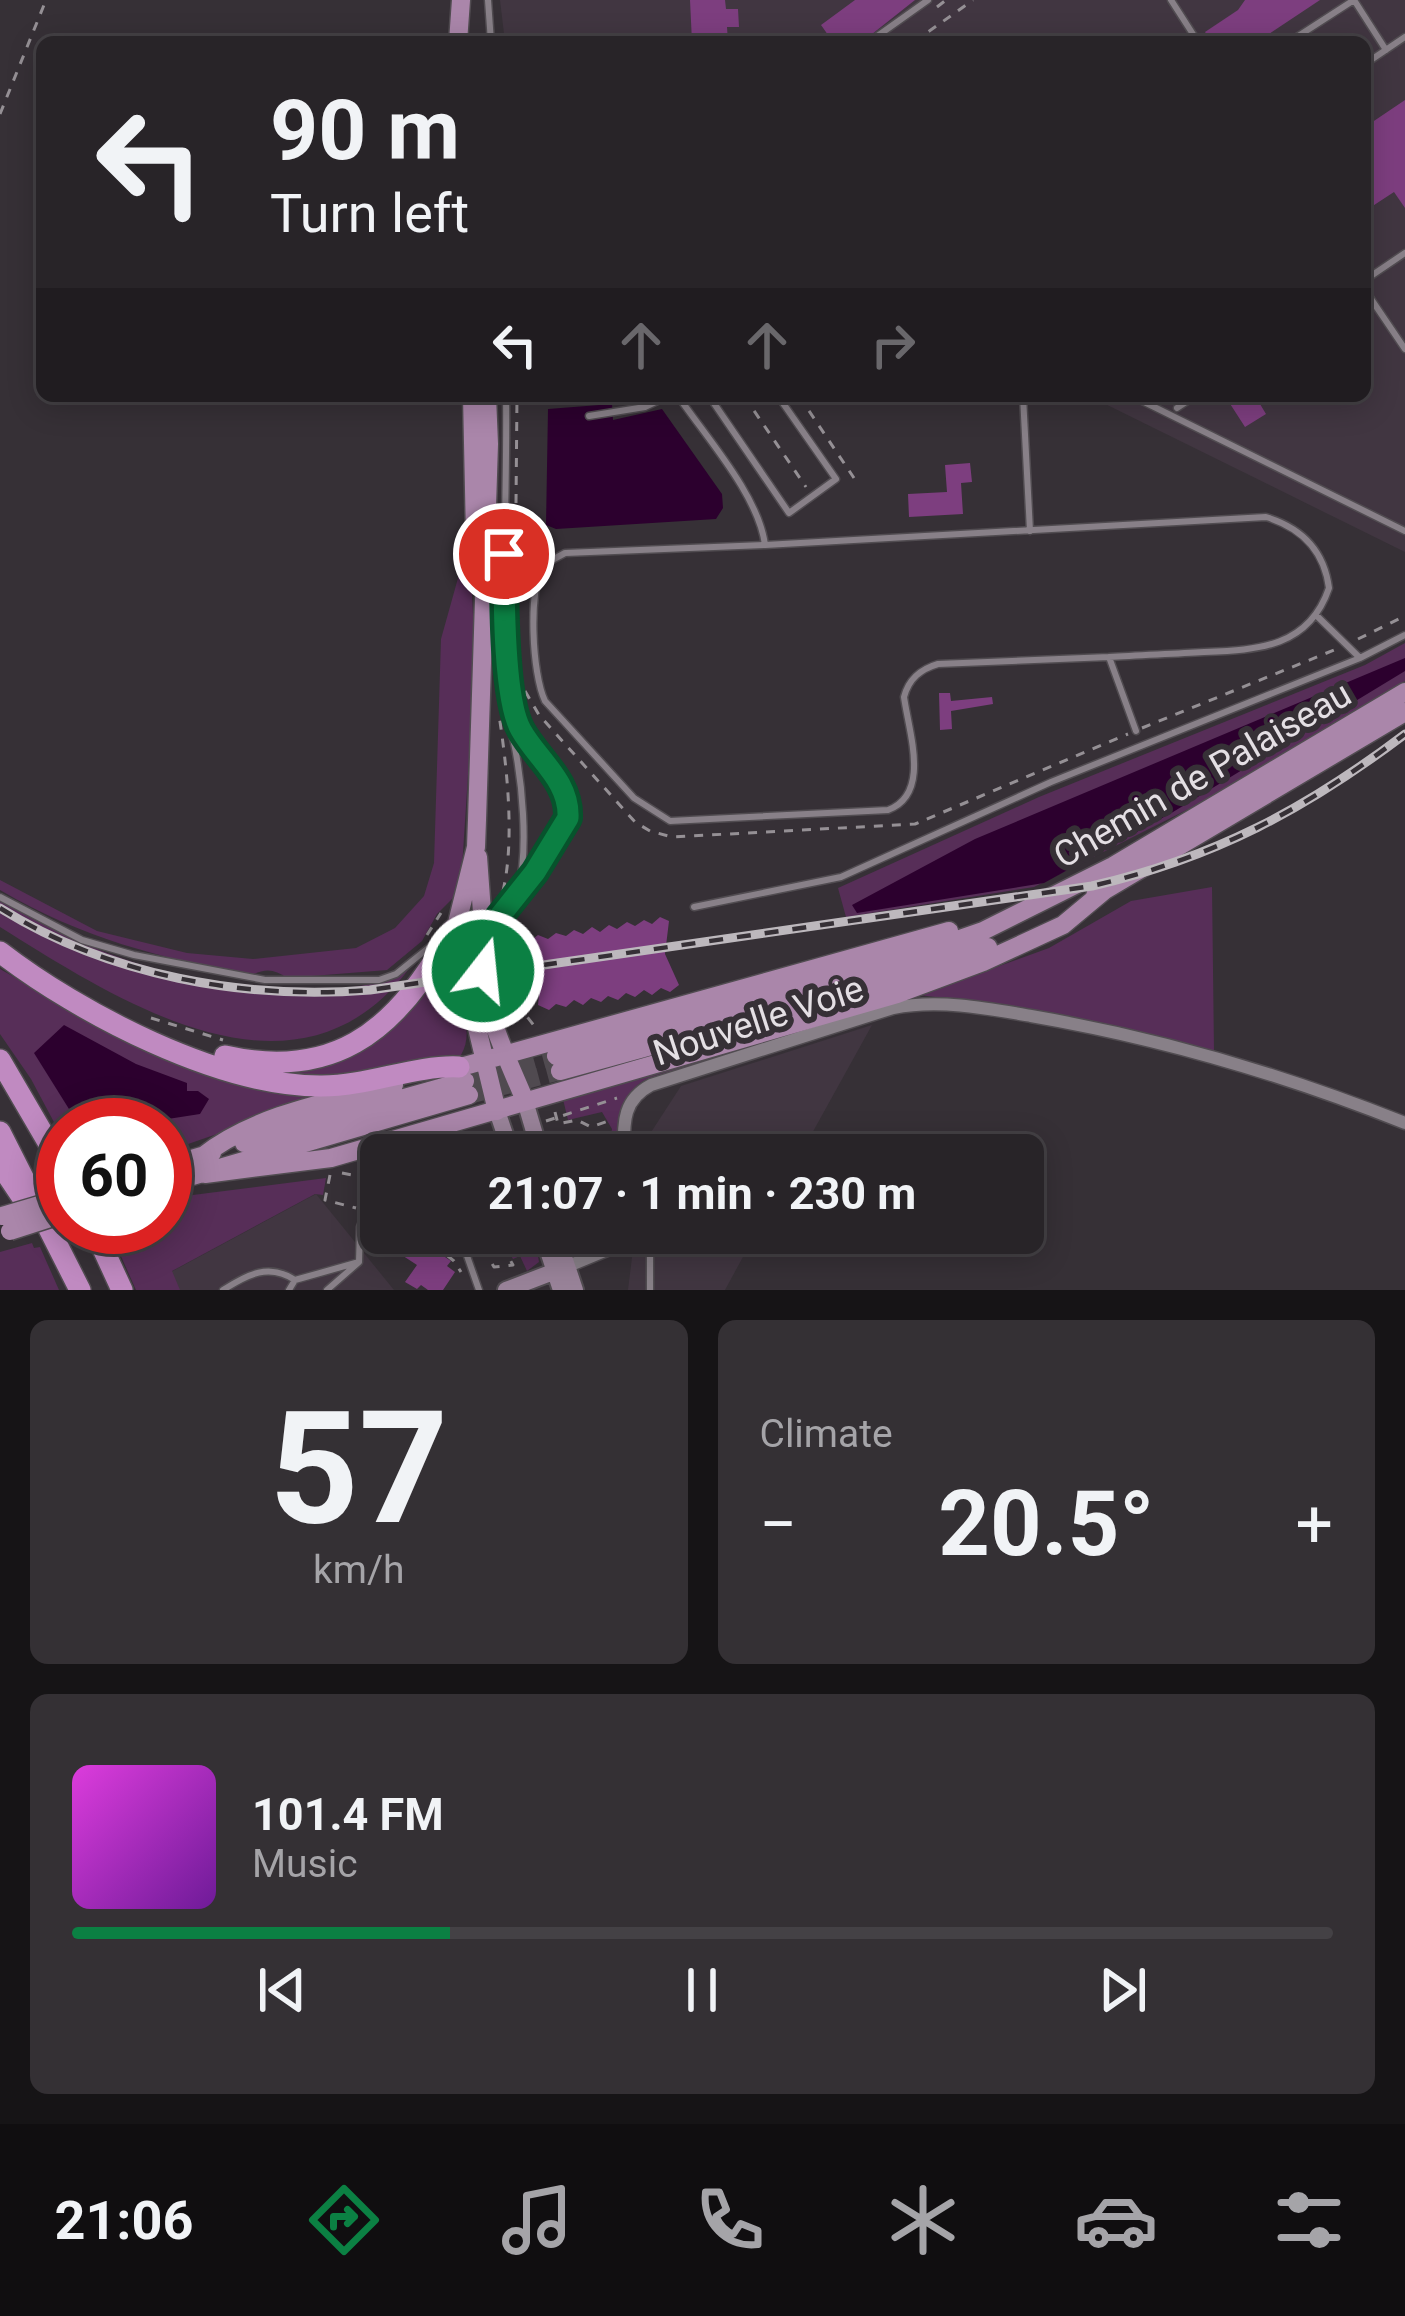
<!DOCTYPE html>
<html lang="en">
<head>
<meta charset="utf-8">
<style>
  :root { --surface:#282428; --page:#343034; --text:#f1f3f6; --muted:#a5a4a8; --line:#444145; --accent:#0b8043 }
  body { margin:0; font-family:Roboto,sans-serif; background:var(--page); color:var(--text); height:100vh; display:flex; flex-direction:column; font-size:45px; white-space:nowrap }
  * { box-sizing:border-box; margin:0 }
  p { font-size:39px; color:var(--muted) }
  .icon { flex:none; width:66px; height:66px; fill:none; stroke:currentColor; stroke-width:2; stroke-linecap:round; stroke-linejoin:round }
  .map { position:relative; height:1290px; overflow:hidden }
  .details { display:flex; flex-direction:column; gap:30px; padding:30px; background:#161416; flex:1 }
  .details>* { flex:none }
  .banner { position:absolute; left:36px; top:36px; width:1335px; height:366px; border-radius:18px; box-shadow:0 6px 30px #0003,0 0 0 3px var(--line); background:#282428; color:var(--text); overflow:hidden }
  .speed { position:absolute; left:36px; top:1098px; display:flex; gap:24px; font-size:60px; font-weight:700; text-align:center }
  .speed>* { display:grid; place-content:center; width:156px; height:156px; border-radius:50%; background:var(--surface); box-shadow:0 6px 30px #0003,0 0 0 3px var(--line); line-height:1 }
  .speed .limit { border:18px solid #d22; background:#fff; color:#111 }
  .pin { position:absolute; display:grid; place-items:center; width:102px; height:102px; color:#fff; margin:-51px; border:6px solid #fff; border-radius:50%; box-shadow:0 3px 12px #0007 }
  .me { position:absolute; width:132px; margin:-66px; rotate:16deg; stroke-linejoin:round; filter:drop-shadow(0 0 9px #0008) }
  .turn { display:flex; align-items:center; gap:42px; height:252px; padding:0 36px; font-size:54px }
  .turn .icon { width:156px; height:156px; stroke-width:2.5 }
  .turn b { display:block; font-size:84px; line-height:102px }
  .lanes { display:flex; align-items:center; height:114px; padding:0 36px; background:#0003; justify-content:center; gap:60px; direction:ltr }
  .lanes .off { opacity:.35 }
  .big { font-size:90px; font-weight:700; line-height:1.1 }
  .details .card { flex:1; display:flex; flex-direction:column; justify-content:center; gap:18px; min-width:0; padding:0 42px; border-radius:18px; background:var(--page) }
  .details .dial { align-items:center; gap:0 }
  .dial b { font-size:156px; line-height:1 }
  .song { display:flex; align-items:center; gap:36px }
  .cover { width:144px; height:144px; border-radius:18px; background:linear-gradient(135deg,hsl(300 70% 55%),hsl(280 70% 35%)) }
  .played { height:12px; border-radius:6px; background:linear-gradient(90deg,var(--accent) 30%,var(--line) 30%) }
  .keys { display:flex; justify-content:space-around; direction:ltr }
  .heat { display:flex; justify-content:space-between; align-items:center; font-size:66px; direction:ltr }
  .details .tiles { flex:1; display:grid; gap:30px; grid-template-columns:1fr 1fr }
  .card:last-child { grid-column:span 2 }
  .trip { position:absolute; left:360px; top:1134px; width:684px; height:120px; border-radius:18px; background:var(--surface); box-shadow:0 6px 30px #0003,0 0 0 3px var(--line); font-weight:700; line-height:120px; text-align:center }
  .tab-bar { display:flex; height:192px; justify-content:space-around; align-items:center; background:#100e10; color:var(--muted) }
  .tab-bar .icon { width:84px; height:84px }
  .tab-bar .active { color:var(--accent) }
  .tab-bar b { font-size:54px; color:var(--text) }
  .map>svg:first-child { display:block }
  .built { fill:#413641 }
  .green { fill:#572e58 }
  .water { fill:#2c002e }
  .building { fill:#7d3e7f }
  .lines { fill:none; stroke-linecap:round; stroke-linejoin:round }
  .primary-tunnel { stroke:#504a50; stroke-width:18; stroke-dasharray:18 9; stroke-linecap:butt }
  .lane-casing { stroke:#514c51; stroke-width:9 }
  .street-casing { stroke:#514c51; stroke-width:15 }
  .secondary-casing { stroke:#514c51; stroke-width:20 }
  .primary-casing { stroke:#514c51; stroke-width:21 }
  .highway-casing { stroke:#514c51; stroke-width:24 }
  .path { stroke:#959095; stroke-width:3; stroke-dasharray:9 9; stroke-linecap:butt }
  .lane { stroke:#888088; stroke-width:6 }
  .street { stroke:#888088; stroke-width:12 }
  .secondary { stroke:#998399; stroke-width:16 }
  .primary { stroke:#aa86aa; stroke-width:18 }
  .highway { stroke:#c08ac1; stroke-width:21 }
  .rail-casing { stroke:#bdb8bd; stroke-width:9 }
  .rail { stroke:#363036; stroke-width:4.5; stroke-dasharray:14; stroke-linecap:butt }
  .primary-bridge-casing { stroke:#514c51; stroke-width:21; stroke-linecap:butt }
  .primary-bridge { stroke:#aa86aa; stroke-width:18 }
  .route-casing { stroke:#07532c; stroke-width:30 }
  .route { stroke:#0b8043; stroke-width:21 }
  .labels { text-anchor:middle; stroke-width:12; stroke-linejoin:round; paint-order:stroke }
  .street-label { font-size:36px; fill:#e4dfe4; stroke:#363036 }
</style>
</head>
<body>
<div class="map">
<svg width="1405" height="1290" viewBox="0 0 1405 1290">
  <rect width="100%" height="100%" fill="#363036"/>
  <path class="built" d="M500,0H1405V552L1089,396H1365V42H505Z
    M872,1025L800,1155H644L646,1140L681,1086Z
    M316,1194L394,1290H179L171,1272Z
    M635,1233H756L725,1290H628Z"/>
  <path class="green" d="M471,566L475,666L462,868L457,894L437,914L422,941L387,970L287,978C275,969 265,968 252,975C159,958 82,938 0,890V880L97,931L187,953L253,959L356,948L395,928L424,896L434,863L441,639L460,571Z
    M1405,643V681L1356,715L1238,784L1034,887L846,917L838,888L1039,797L1365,665Z
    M1212,887L1214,1051L999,1005L919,995L1049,948L1131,901Z
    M0,900C89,955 185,986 291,989C333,990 370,990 408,970C296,1117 120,1002 0,927Z
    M438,968C456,989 477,1028 461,1055C400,1082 327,1079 263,1070L352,1050Z
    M0,969L75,1012L333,1094L165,1152V1125H63V1139L31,1079L0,1034Z
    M711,1052L715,1060C642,1081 620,1069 620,1155H607L612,1129L602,1112L568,1120L562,1095Z
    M326,1178L323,1195L315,1194L172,1271L180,1290H136L108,1227H165V1199L169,1198Z
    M499,1233H534L539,1262L527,1271L520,1256L513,1259Z
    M32,1243L34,1248L40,1247L59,1290H0V1252Z"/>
  <path class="water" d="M612,404L613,420L662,409L722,494L723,508L716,519L556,529L546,525L548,409Z
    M1405,658V671L1173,812L1044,883L857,913L852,905L975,839Z
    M64,1025L136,1064L187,1083V1091H198L209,1099L200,1114L129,1125H79L34,1053Z"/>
  <path class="building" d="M690,0H725L726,9H738L739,27H727L728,42H692Z
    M855,0H915L862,42H833L821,25Z
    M1245,0H1320L1257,42H1212L1205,32L1238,10Z
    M1405,100V208L1394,192L1365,211V127Z
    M1225,396H1272L1260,404L1266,414L1245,427Z
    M970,463L972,482L961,483L963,514L909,517L908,494L947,492L945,465Z
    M939,693H950L951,701L992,697L993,704L951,711L952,729L940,730Z
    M660,917L669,921L665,954L679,985L670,992L661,988L652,995L644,990L635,997L626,993L618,1000L608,996L601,1002L591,998L583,1005L574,1000L566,1007L556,1004L549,1010L538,1005L541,972L529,942L538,935L548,939L556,933L566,936L574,930L583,934L592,927L600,932L609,925L617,929L627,922L635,926L644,920L652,924Z
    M403,1233H409L451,1261L447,1266L455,1272L443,1290H428L421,1285L417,1289L405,1282L417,1265L391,1248Z"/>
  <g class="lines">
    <path class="primary-tunnel" d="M465,1081L556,1056
      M469,1095L560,1071"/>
    <g class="lane-casing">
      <path id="lane" d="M488,0L491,42
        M1171,0L1198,42
        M869,42L928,0
        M1289,42L1354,0L1386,50
        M1365,64L1405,37
        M1365,280L1405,253
        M1365,290L1405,349
        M506,396C508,508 496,620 521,730
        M678,396C706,437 759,496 765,545L565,553L543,565C528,590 532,674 545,701L634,798L670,821L888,810C931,794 909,733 904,697C909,678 921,669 938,664L1109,657L1136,731
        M709,396L789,513L836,479L778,396
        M1023,396L1030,531
        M1132,396L1405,531
        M1177,408L1195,396
        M589,416L645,407L668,396
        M765,545L1266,517C1302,528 1324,550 1329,588C1309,647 1259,650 1204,652C1172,654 1140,655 1109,657
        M1316,615L1360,658
        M518,890C529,849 522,779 513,738L521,730
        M0,897L82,940L134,955L265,980H379L396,974L432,945
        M694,907L841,877L1051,782L1360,658L1405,635
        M492,927L535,872L568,818C569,786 542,751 521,730
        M448,1233L466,1253L479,1290
        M623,1245H637L650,1252V1290
        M223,1290C248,1274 269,1263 295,1280L359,1262
        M289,1290L295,1280
        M327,1290L359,1262L360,1227L370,1199L381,1202"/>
    </g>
    <g class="street-casing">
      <path id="street" d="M624,1155C624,1125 621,1101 651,1085L893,1008C938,999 986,1008 1031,1016C1159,1038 1285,1075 1405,1123
        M566,1267L619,1245L622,1233"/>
    </g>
    <g class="secondary-casing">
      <path id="secondary" d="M525,1101L541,1155
        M497,1111L512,1155
        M542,1233L561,1290
        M556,1233L575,1290
        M506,1290L566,1267"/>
    </g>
    <g class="primary-casing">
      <path id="primary" d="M458,42L461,0
        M472,396L475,536
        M478,857L483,926
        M1095,896L1405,712
        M457,923L476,847L477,820L489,444L487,396
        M487,962C475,996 512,1068 525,1101
        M463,970L482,967L493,951L488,931L469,921C439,926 436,957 463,970L497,1111
        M556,1056L868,971L983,931L1113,866L1405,692
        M450,1070L949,931
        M560,1071L894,979L988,947
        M244,1143L465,1081
        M203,1156C254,1115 332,1101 394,1085
        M165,1167L212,1153
        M205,1174L331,1158L897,994L983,962L1063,925L1105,890
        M165,1184L469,1095"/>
    </g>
    <g class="highway-casing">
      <path id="highway" d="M0,952C79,1013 220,1087 322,1086C369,1086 414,1065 459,1067
        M225,1056C331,1080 393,1033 443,946
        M0,1060L63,1168
        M0,1132L80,1290
        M0,1164L26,1203
        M93,1227L122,1290"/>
    </g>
    <path class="path" d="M937,7L946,0
      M914,42L973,0
      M0,114L46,0
      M744,396L806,487
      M799,396L854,478
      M516,503L517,396
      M1358,639L1405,616
      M525,691L539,715L635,822L650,831L672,837L915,824L1128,734
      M1142,728L1339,648
      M503,891C515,840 507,767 499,715L504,713
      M427,935L441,913
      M511,967L519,1006L535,1027
      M151,1018L223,1040
      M555,1112L558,1124L577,1120L591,1127L611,1120
      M546,1121L617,1098
      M477,1132L484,1143
      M480,1155L488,1149L485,1145
      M342,1173L381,1181
      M330,1175L325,1200L356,1208
      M419,1233L454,1261L461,1272
      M474,1233L494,1267L513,1265L495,1233"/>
    <use href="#lane" class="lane"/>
    <use href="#street" class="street"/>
    <use href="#secondary" class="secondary"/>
    <use href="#primary" class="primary"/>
    <use href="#highway" class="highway"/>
    <g class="rail-casing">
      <path id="rail" d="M0,908C109,976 244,1000 370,990L1092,886C1214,858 1306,809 1405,734"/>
    </g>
    <use href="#rail" class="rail"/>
    <g class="primary-bridge-casing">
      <path id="primary-bridge" d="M2,1216L63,1198
        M10,1231L63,1214"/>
    </g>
    <use href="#primary-bridge" class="primary-bridge"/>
  </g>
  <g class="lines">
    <g class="route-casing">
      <path id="route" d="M483,971L494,946L488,931L535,872L568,818C570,781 537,759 521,730C503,699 504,593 504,554"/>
    </g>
    <use href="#route" class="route"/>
  </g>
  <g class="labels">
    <g class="street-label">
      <text transform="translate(1202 774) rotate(-30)" y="13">Chemin de Palaiseau</text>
      <text transform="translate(758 1020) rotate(-18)" y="13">Nouvelle Voie</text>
    </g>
  </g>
</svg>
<div class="speed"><div class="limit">60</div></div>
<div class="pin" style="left:504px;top:554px;background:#d93025"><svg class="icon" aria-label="arrive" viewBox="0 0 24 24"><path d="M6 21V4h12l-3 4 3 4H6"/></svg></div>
<svg class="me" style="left:483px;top:971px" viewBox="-20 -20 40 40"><circle r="17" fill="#0b8043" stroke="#fff" stroke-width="3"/><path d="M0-11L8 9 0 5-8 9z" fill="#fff"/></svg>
<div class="trip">21:07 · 1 min · 230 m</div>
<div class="banner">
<div class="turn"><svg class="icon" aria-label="left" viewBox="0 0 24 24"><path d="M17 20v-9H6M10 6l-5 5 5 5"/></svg><div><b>90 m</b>Turn left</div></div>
<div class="lanes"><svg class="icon" aria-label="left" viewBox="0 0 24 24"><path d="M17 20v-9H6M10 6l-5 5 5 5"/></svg><svg class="icon off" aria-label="ahead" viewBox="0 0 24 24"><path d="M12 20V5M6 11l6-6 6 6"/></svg><svg class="icon off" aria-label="ahead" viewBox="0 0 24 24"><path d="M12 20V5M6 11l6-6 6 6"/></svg><svg class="icon off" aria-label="right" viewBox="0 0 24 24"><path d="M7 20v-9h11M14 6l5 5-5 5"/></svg></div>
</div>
</div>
<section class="details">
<div class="tiles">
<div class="card dial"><b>57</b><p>km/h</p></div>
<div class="card"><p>Climate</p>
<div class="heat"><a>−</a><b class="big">20.5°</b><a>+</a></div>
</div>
<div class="card">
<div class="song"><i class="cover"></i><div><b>101.4 FM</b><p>Music</p></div></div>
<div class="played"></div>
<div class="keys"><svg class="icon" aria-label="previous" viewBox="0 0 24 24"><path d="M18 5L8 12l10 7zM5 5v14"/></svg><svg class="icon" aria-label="pause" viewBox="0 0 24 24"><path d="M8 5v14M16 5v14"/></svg><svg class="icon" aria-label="next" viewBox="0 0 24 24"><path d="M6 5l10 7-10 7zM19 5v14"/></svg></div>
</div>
</div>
</section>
<nav class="tab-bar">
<b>21:06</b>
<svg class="icon active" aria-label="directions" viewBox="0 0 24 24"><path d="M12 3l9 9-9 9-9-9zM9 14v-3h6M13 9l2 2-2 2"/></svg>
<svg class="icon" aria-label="music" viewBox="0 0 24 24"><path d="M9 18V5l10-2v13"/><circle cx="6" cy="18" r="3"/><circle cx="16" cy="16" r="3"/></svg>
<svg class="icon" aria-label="phone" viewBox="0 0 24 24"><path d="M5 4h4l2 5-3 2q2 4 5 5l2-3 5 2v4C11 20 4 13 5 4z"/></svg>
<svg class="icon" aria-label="climate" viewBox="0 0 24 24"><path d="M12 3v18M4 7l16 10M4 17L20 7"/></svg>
<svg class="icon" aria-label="car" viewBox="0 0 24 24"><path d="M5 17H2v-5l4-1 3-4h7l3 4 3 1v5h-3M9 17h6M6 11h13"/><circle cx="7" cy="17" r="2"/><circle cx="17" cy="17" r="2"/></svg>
<svg class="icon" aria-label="filters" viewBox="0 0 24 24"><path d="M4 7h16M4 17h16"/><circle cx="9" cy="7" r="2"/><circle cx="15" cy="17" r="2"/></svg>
</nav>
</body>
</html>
